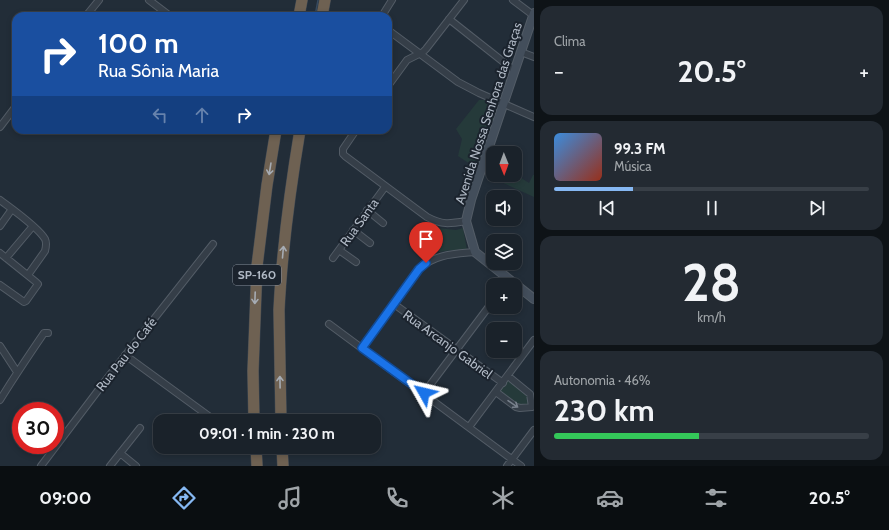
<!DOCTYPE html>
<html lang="pt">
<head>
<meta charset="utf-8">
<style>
  :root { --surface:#1a222a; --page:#232a32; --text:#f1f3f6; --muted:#9fa4a8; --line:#383f47; --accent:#86b8f3 }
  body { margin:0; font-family:Cabin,sans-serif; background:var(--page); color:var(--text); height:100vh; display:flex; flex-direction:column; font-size:15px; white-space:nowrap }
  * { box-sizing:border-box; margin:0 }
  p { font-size:13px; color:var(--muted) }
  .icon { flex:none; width:22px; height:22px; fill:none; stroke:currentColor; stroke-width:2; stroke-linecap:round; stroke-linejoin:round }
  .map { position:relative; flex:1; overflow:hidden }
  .sheet { display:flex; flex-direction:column; gap:6px; padding:6px; background:#0e1317; width:355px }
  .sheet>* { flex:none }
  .banner { position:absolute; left:12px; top:12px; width:380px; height:122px; border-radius:12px; box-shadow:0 2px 6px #0003,0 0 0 1px var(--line); background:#1a4fa0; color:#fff; overflow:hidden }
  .needle { width:26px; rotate:179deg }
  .tools { position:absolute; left:486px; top:146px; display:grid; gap:8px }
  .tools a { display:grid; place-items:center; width:36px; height:36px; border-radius:8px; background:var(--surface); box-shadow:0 2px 6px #0003,0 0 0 1px var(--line); font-size:20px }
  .speed { position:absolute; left:12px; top:402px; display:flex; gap:8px; font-size:20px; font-weight:700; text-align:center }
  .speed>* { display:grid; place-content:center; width:52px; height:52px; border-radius:50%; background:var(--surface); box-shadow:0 2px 6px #0003,0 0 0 1px var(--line); line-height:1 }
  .speed .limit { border:6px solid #d22; background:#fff; color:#111 }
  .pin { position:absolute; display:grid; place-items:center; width:34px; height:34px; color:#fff; margin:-41px -17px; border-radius:50% 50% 50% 0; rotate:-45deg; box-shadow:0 0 4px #0007 }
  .pin .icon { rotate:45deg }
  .me { position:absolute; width:44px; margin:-22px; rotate:307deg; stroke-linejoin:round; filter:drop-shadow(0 0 3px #0008) }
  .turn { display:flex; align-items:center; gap:14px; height:84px; padding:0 20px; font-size:18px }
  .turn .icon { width:52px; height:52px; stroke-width:2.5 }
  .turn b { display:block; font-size:28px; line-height:34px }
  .lanes { display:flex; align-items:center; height:38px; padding:0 20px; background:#0003; justify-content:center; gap:20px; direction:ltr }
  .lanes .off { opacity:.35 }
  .big { font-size:30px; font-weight:700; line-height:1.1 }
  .sheet .widget { flex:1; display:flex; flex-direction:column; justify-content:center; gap:6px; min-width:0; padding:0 14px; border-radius:12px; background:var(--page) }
  .sheet .dial { align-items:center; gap:0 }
  .dial b { font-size:52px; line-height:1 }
  .song { display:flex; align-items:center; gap:12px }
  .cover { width:48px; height:48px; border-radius:6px; background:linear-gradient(135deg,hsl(210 70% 55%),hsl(10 70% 35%)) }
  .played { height:4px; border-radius:2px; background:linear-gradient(90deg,var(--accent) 25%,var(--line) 25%) }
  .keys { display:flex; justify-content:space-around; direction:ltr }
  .heat { display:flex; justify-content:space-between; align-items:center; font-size:22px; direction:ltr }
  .charge { height:6px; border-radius:3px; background:linear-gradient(90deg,#34c759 46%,var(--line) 0) }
  .trip { position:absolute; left:153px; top:414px; width:228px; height:40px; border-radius:12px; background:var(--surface); box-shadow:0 2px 6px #0003,0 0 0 1px var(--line); font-weight:700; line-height:40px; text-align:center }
  .tab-bar { display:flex; height:64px; justify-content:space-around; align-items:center; background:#0a0e11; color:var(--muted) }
  .tab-bar .icon { width:28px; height:28px }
  .tab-bar .on { color:var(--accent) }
  .tab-bar b { font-size:18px; color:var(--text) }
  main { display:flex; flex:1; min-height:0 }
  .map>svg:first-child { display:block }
  .green { fill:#253a3a }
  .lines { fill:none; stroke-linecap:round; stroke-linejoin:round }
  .stream { stroke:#364a5f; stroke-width:1.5 }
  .minor-casing { stroke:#535c66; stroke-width:8 }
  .secondary-casing { stroke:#535c66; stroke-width:10 }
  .motorway-casing { stroke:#404953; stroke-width:12 }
  .minor { stroke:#353e48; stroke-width:6 }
  .secondary { stroke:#434e5b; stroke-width:8 }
  .motorway { stroke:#6e6152; stroke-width:11 }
  .oneway { stroke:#a6acb4 }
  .oneway2 { stroke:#79828d }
  .route-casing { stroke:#114b97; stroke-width:10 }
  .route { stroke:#1a73e8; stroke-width:7 }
  .labels { text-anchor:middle; stroke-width:4; stroke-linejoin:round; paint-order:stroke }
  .shield { fill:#1b232d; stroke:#838c97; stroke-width:1 }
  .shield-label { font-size:12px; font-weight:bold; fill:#b0b9c5 }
  .street-label { font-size:13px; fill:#b0b9c5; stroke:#1b232d }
</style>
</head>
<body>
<main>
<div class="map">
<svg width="534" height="466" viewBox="0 0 534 466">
  <rect width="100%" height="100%" fill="#222d38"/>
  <path class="green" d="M479,100H486L498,107L476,168L458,156L462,139L456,129Z
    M491,166H493V175L515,174L529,183L533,175H534V197L490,177Z
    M438,228L456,230L463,228L467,250H453L439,252L438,248Z
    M508,376L530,394L532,407L520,408L496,392Z"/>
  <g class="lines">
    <path class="stream" d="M315,16L318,0"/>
    <g class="minor-casing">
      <path id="minor" d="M149,0L170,16
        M513,0L533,15
        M86,16L99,0
        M382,16L392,0
        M449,19L515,71
        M388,30L458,82L479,93L534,117
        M521,52L534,57
        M388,86L407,60L423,52L426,49L464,0
        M0,127L16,106
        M356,130L343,149V154L345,156L427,217C442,225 449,224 466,221
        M0,200C12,209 38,227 45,239C47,243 46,247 45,251L28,275
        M367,210L383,223
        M0,226L12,209
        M353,230L370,243
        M339,250L356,262
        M0,253L36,282L38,284L26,301L24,302L0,285
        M6,258L33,226
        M333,258L385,187
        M394,304L503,383
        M329,324L521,466
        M0,346L17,372
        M362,348L419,269C435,254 454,254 475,252
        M125,355L210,417
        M508,376L530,394L532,407
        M496,392L516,407L520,408L532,407
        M424,393L493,301
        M0,400C14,377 29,355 44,333H48
        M469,427L534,340
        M120,453L136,466
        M41,466L109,376L213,244
        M110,466L140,428
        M507,466L534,430"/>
    </g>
    <g class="secondary-casing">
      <path id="secondary" d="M534,13L471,200L466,221L475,252L534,299"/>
    </g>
    <g class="motorway-casing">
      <path id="motorway" d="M299,16L302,0
        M322,16L325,0
        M254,421L253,371L257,266L267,185L276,130
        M281,421L279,310C282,249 290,190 300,130
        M256,447L257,466
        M282,447L283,466"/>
    </g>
    <use href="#minor" class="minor"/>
    <use href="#secondary" class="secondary"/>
    <use href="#motorway" class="motorway"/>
  </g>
  <defs><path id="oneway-shaft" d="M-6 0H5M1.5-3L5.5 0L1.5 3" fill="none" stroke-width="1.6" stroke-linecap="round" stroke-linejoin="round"/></defs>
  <g class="oneway">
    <use href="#oneway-shaft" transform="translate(270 169) rotate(99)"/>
    <use href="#oneway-shaft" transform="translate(283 252) rotate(-85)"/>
    <use href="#oneway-shaft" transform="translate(255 298) rotate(92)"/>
    <use href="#oneway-shaft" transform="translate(280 382) rotate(-91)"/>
  </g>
  <use class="oneway2" href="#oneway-shaft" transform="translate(513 404) rotate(34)"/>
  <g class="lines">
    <g class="route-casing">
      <path id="route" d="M424,393L362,348L419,269L426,263"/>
    </g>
    <use href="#route" class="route"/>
  </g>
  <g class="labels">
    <rect class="shield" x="233" y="265" width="48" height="20" rx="3"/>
    <g class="shield-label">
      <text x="257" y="279">SP-160</text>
    </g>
    <g class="street-label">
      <text transform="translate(488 113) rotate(-72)" y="5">Avenida Nossa Senhora das Graças</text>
      <text transform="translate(359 222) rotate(-54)" y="5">Rua Santa</text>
      <text transform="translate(448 344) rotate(36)" y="5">Rua Arcanjo Gabriel</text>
      <text transform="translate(126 354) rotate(-52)" y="5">Rua Pau do Café</text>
    </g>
  </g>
</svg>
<div class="tools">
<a><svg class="needle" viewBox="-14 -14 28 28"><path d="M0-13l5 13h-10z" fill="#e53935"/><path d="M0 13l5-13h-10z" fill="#9fa4a8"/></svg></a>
<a><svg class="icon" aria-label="sound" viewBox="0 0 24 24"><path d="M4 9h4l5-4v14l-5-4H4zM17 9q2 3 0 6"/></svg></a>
<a><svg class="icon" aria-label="layers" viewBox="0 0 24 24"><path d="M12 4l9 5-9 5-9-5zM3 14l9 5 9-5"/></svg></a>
<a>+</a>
<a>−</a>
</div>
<div class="speed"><div class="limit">30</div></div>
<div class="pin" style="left:426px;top:263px;background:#d93025"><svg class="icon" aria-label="arrive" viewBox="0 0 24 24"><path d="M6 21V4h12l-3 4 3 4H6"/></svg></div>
<svg class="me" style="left:424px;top:393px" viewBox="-20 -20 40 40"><path d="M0-17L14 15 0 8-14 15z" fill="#1a73e8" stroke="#fff" stroke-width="4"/></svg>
<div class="trip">09:01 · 1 min · 230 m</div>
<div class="banner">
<div class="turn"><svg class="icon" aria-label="right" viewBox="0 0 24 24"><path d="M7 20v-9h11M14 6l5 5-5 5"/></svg><div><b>100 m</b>Rua Sônia Maria</div></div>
<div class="lanes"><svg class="icon off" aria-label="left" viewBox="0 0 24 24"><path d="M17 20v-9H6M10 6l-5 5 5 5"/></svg><svg class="icon off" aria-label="ahead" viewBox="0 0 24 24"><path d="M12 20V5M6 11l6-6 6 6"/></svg><svg class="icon" aria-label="right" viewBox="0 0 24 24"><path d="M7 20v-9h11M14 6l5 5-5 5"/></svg></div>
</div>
</div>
<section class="sheet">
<div class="widget"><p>Clima</p>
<div class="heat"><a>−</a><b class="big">20.5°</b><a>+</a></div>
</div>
<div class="widget">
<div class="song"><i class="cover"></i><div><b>99.3 FM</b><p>Música</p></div></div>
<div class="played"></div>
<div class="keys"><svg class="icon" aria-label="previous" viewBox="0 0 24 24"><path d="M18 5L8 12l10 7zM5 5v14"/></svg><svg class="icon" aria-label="pause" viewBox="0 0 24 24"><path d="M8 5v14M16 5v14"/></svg><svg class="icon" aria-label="next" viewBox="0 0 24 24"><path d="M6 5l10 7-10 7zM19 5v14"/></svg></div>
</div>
<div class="widget dial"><b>28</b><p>km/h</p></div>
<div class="widget"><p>Autonomia · 46%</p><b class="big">230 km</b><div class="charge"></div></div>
</section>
</main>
<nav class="tab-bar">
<b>09:00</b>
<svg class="icon on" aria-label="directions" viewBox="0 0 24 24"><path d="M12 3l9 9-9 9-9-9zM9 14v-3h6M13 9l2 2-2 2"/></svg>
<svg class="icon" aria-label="music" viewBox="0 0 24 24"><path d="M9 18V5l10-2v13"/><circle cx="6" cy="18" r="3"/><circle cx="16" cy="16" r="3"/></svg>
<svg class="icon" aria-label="phone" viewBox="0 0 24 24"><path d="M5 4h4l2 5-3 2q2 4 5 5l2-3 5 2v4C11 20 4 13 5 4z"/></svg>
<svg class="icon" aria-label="climate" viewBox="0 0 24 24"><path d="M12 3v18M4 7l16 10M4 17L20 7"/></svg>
<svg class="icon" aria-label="car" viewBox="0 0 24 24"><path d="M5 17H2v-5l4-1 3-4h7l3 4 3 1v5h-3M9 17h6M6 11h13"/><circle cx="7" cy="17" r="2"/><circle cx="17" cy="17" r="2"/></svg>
<svg class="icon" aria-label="filters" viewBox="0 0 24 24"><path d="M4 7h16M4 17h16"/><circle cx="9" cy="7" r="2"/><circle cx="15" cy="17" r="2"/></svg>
<b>20.5°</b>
</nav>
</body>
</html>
